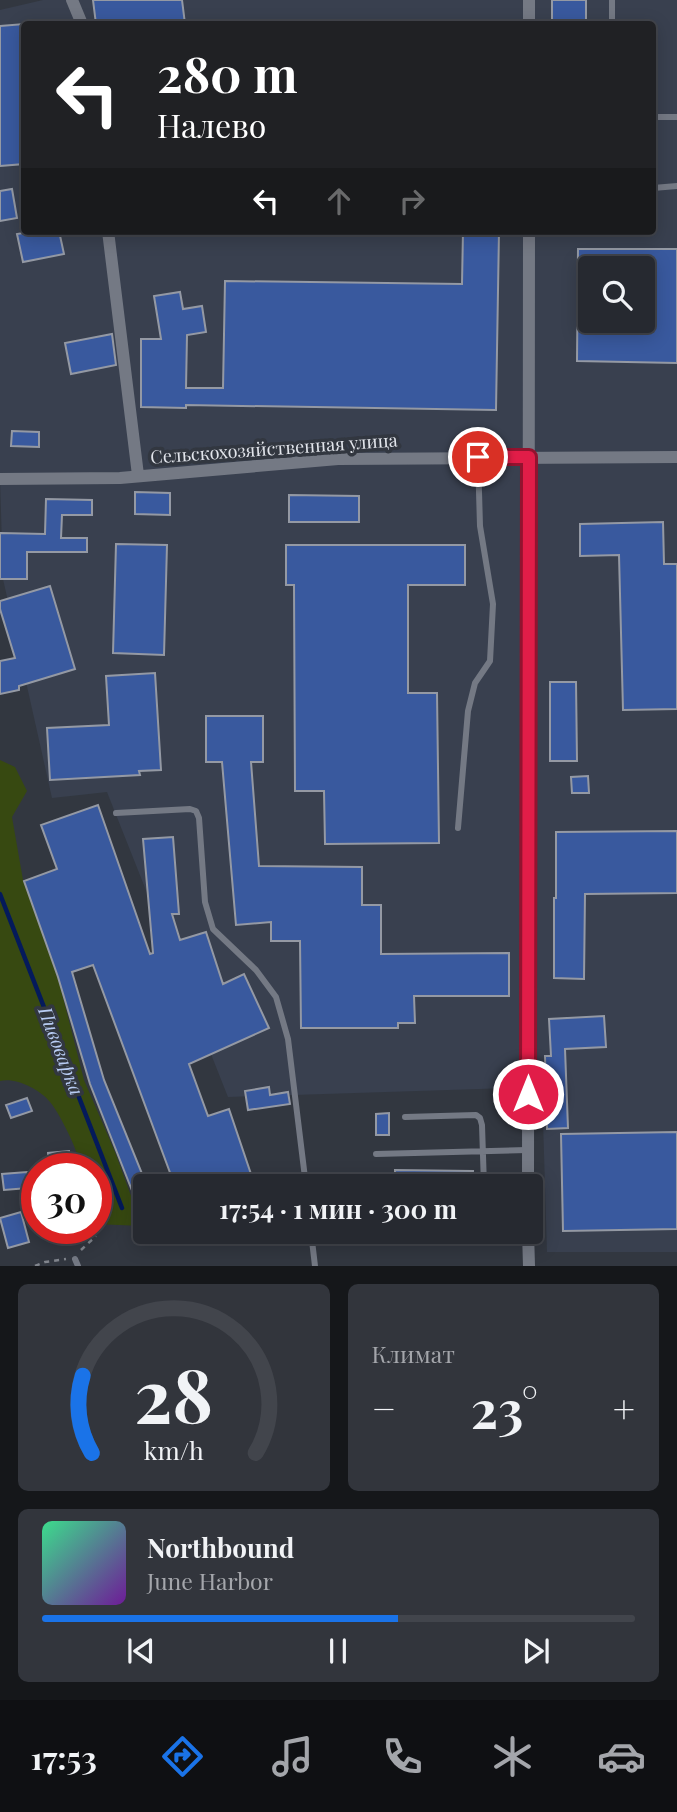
<!DOCTYPE html>
<html lang="ru">
<head>
<meta charset="utf-8">
<style>
  :root { --surface:#262930; --page:#32353c; --text:#f1f3f6; --muted:#a4a6ab; --line:#42454c; --accent:#1a73e8 }
  body { margin:0; font-family:"Playfair Display",serif; background:var(--page); color:var(--text); height:100vh; display:flex; flex-direction:column; font-size:26px; white-space:nowrap }
  * { box-sizing:border-box; margin:0 }
  p { font-size:23px; color:var(--muted) }
  .icon { flex:none; width:38px; height:38px; fill:none; stroke:currentColor; stroke-width:2; stroke-linecap:round; stroke-linejoin:round }
  .map { position:relative; height:1266px; overflow:hidden }
  .details { display:flex; flex-direction:column; gap:18px; padding:18px; background:#15171a; flex:1 }
  .details>* { flex:none }
  .guide { position:absolute; left:21px; top:21px; width:635px; height:214px; border-radius:7px; box-shadow:0 4px 18px #0003,0 0 0 2px var(--line); background:#202124; color:#fff; overflow:hidden }
  .buttons { position:absolute; left:578px; top:256px; display:grid; gap:14px }
  .buttons a { display:grid; place-items:center; width:77px; height:77px; border-radius:7px; background:var(--surface); box-shadow:0 4px 18px #0003,0 0 0 2px var(--line); font-size:35px }
  .speed { position:absolute; left:21px; top:1153px; display:flex; gap:14px; font-size:35px; font-weight:700; text-align:center }
  .speed>* { display:grid; place-content:center; width:91px; height:91px; border-radius:50%; background:var(--surface); box-shadow:0 4px 18px #0003,0 0 0 2px var(--line); line-height:1 }
  .speed .limit { border:10px solid #d22; background:#fff; color:#111 }
  .pin { position:absolute; display:grid; place-items:center; width:60px; height:60px; color:#fff; margin:-30px; border:4px solid #fff; border-radius:50%; box-shadow:0 2px 7px #0007 }
  .me { position:absolute; width:77px; margin:-38px; rotate:0deg; stroke-linejoin:round; filter:drop-shadow(0 0 5px #0008) }
  .turn { display:flex; align-items:center; gap:24px; height:147px; padding:0 21px; font-size:32px }
  .turn .icon { width:91px; height:91px; stroke-width:2.5 }
  .turn b { display:block; font-size:49px; line-height:60px }
  .lanes { display:flex; align-items:center; height:66px; padding:0 21px; background:#0003; justify-content:center; gap:35px; direction:ltr }
  .lanes .off { opacity:.35 }
  .big { font-size:52px; font-weight:700; line-height:1.1 }
  .details .tile { flex:1; display:flex; flex-direction:column; justify-content:center; gap:10px; min-width:0; padding:0 24px; border-radius:10px; background:var(--page) }
  .details .dial { align-items:center; gap:0 }
  .dial svg { height:182px; overflow:visible; fill:none; stroke:var(--line); stroke-width:7; stroke-linecap:round; text-anchor:middle }
  .dial text { fill:var(--text); stroke:none }
  .song { display:flex; align-items:center; gap:21px }
  .cover { width:84px; height:84px; border-radius:10px; background:linear-gradient(135deg,hsl(150 70% 55%),hsl(280 70% 35%)) }
  .played { height:7px; border-radius:4px; background:linear-gradient(90deg,var(--accent) 60%,var(--line) 60%) }
  .keys { display:flex; justify-content:space-around; direction:ltr }
  .heat { display:flex; justify-content:space-between; align-items:center; font-size:38px; direction:ltr }
  .details .tiles { flex:1; display:grid; gap:18px; grid-template-columns:1fr 1fr }
  .tile:last-child { grid-column:span 2 }
  .trip { position:absolute; left:133px; top:1174px; width:410px; height:70px; border-radius:7px; background:var(--surface); box-shadow:0 4px 18px #0003,0 0 0 2px var(--line); font-weight:700; line-height:70px; text-align:center }
  .menu { display:flex; height:112px; justify-content:space-around; align-items:center; background:#0f1013; color:var(--muted) }
  .menu .icon { width:49px; height:49px }
  .menu .active { color:var(--accent) }
  .menu b { font-size:32px; color:var(--text) }
  .map>svg:first-child { display:block }
  .built { fill:#39404f; fill-rule:evenodd }
  .green { fill:#374911 }
  .lines { fill:none; stroke-linecap:round; stroke-linejoin:round }
  .stream { stroke:#041a5b; stroke-width:4.5 }
  .building { fill:#39599e; stroke:#9499a4; stroke-width:2; fill-rule:evenodd }
  .path { stroke:#81858d; stroke-width:2.5; stroke-dasharray:5 5; stroke-linecap:butt }
  .lane { stroke:#747984; stroke-width:6 }
  .street { stroke:#747984; stroke-width:12 }
  .route-casing { stroke:#92132f; stroke-width:18 }
  .route { stroke:#e11d48; stroke-width:12 }
  .labels { text-anchor:middle; stroke-width:7; stroke-linejoin:round; paint-order:stroke }
  .street-label { font-size:18px; fill:#e2e5eb; stroke:#323740 }
  .water-label { font-size:19px; font-style:italic; fill:#b8ccf3; stroke:#323740 }
</style>
</head>
<body>
<div class="map">
<svg width="677" height="1266" viewBox="0 0 677 1266">
  <rect width="100%" height="100%" fill="#323740"/>
  <path class="built" d="M43,0H677V1252H547L542,1087L228,1097L107,792L52,798L3,579L0,478V10ZM24,24H653V231H24ZM590,268H642V320H590Z"/>
  <path class="green" d="M0,760L15,767L27,791L12,817L23,880L56,970L84,1080L115,1152L142,1226L96,1224V1169H77C77,1165 78,1161 78,1158C76,1146 58,1111 50,1102C40,1089 15,1077 0,1081Z"/>
  <g class="lines">
    <path class="stream" d="M0,894L122,1208"/>
  </g>
  <path class="building" d="M93,0H182L185,24H96Z
    M552,0H586V24H552Z
    M24,24V164L0,166V26Z
    M12,189L17,218L0,221V191Z
    M35,231H59L64,254L23,262L17,234Z
    M463,231H499L496,410L186,405V408L141,407V339H161L154,296L180,292L183,309L202,306L206,332L187,335L186,388H223L225,281L462,284Z
    M578,249H677V363L577,361ZM590,268H642V320H590Z
    M112,334L116,365L71,374L65,343Z
    M12,431L39,432V447L11,446Z
    M135,492L170,493V515L135,514Z
    M289,495L359,496V522H289Z
    M46,499L92,500V515H62L61,538H87V552H27V579H0V533L45,534Z
    M663,522L664,564H677V709L623,710L619,555L580,556V524Z
    M116,544L167,545L164,655L113,653Z
    M286,545H465V585H408V693H437L439,843L325,844L324,791H295L294,585H286Z
    M50,586L75,669L19,686V690L0,694V661L15,658L0,609V601Z
    M155,673L161,770L139,771L140,775L50,780L47,728L109,725L106,676Z
    M550,682H576L577,761H550Z
    M206,716H263V762H251L259,866L362,867V905H381V954L509,953V996H414L415,1023H398V1028H301L300,941H271V922L236,925L222,762H206Z
    M588,776L589,793H572L571,777Z
    M98,805L150,954L153,953L143,839L173,837L179,914H172L180,940L206,932L223,984L244,974L269,1028L189,1064L208,1116L229,1109L255,1186H175L93,965L72,972L104,1080L147,1186H145V1189L133,1193L90,1084L58,977L24,881L57,869L41,825Z
    M677,831V893L585,894L584,979L554,978V898H556V832Z
    M604,1016L606,1047L565,1049L568,1128L547,1129L545,1056H551L549,1019Z
    M269,1087L270,1095L288,1092L290,1104L248,1110L245,1091Z
    M27,1098L32,1111L11,1118L6,1105Z
    M389,1113V1135H376V1114Z
    M677,1132V1229L563,1231L561,1134Z
    M69,1151L70,1169H49L48,1153Z
    M395,1170L473,1171L472,1186H395Z
    M27,1172L28,1188L4,1190L2,1174Z
    M21,1212L29,1242L8,1248L0,1218Z"/>
  <g class="lines">
    <path class="path" d="M81,1250L96,1236
      M35,1266L45,1262L66,1259"/>
    <path class="lane" d="M612,0V24
      M653,117H677
      M653,188L677,186
      M116,813L190,809L196,811L199,818L205,902L213,929L256,970L276,997L288,1039L306,1186
      M458,828L468,711L475,683L490,661L493,604L480,526L478,457
      M405,1117L476,1115L480,1118L482,1125L484,1186
      M376,1154L527,1150
      M311,1232L315,1266
      M75,1259L78,1266"/>
    <path class="street" d="M72,0L82,24
      M529,0V24
      M108,231L138,475
      M0,479L120,478L338,459L677,457
      M528,1186L529,231
      M528,1232L529,1266"/>
  </g>
  <g class="lines">
    <g class="route-casing">
      <path id="route" d="M478,457H529L528,1094"/>
    </g>
    <use href="#route" class="route"/>
  </g>
  <g class="labels">
    <g class="street-label">
      <text transform="translate(274 449) rotate(-4)" y="6">Сельскохозяйственная улица</text>
    </g>
    <g class="water-label">
      <text transform="translate(61 1051) rotate(69)" y="7">Пивоварка</text>
    </g>
  </g>
</svg>
<div class="buttons">
<a><svg class="icon" aria-label="search" viewBox="0 0 24 24"><circle cx="10" cy="10" r="6"/><path d="M15 15l6 6"/></svg></a>
</div>
<div class="speed"><div class="limit">30</div></div>
<div class="pin" style="left:478px;top:457px;background:#d93025"><svg class="icon" aria-label="arrive" viewBox="0 0 24 24"><path d="M6 21V4h12l-3 4 3 4H6"/></svg></div>
<svg class="me" style="left:528px;top:1094px" viewBox="-20 -20 40 40"><circle r="17" fill="#e11d48" stroke="#fff" stroke-width="3"/><path d="M0-11L8 9 0 5-8 9z" fill="#fff"/></svg>
<div class="trip">17:54 · 1 мин · 300 m</div>
<div class="guide">
<div class="turn"><svg class="icon" aria-label="left" viewBox="0 0 24 24"><path d="M17 20v-9H6M10 6l-5 5 5 5"/></svg><div><b>280 m</b>Налево</div></div>
<div class="lanes"><svg class="icon" aria-label="left" viewBox="0 0 24 24"><path d="M17 20v-9H6M10 6l-5 5 5 5"/></svg><svg class="icon off" aria-label="ahead" viewBox="0 0 24 24"><path d="M12 20V5M6 11l6-6 6 6"/></svg><svg class="icon off" aria-label="right" viewBox="0 0 24 24"><path d="M7 20v-9h11M14 6l5 5-5 5"/></svg></div>
</div>
</div>
<section class="details">
<div class="tiles">
<div class="tile dial"><svg viewBox="0 0 100 80">
<path d="M14 69A42 42 0 1 1 86 69"/>
<path d="M14 69A42 42 0 0 1 10 35" stroke="#1a73e8"/>
<text x="50" y="56" font-size="32" font-weight="700">28</text>
<text x="50" y="72" font-size="11">km/h</text>
</svg></div>
<div class="tile"><p>Климат</p>
<div class="heat"><a>−</a><b class="big">23°</b><a>+</a></div>
</div>
<div class="tile">
<div class="song"><i class="cover"></i><div><b>Northbound</b><p>June Harbor</p></div></div>
<div class="played"></div>
<div class="keys"><svg class="icon" aria-label="previous" viewBox="0 0 24 24"><path d="M18 5L8 12l10 7zM5 5v14"/></svg><svg class="icon" aria-label="pause" viewBox="0 0 24 24"><path d="M8 5v14M16 5v14"/></svg><svg class="icon" aria-label="next" viewBox="0 0 24 24"><path d="M6 5l10 7-10 7zM19 5v14"/></svg></div>
</div>
</div>
</section>
<nav class="menu">
<b>17:53</b>
<svg class="icon active" aria-label="directions" viewBox="0 0 24 24"><path d="M12 3l9 9-9 9-9-9zM9 14v-3h6M13 9l2 2-2 2"/></svg>
<svg class="icon" aria-label="music" viewBox="0 0 24 24"><path d="M9 18V5l10-2v13"/><circle cx="6" cy="18" r="3"/><circle cx="16" cy="16" r="3"/></svg>
<svg class="icon" aria-label="phone" viewBox="0 0 24 24"><path d="M5 4h4l2 5-3 2q2 4 5 5l2-3 5 2v4C11 20 4 13 5 4z"/></svg>
<svg class="icon" aria-label="climate" viewBox="0 0 24 24"><path d="M12 3v18M4 7l16 10M4 17L20 7"/></svg>
<svg class="icon" aria-label="car" viewBox="0 0 24 24"><path d="M5 17H2v-5l4-1 3-4h7l3 4 3 1v5h-3M9 17h6M6 11h13"/><circle cx="7" cy="17" r="2"/><circle cx="17" cy="17" r="2"/></svg>
</nav>
</body>
</html>
